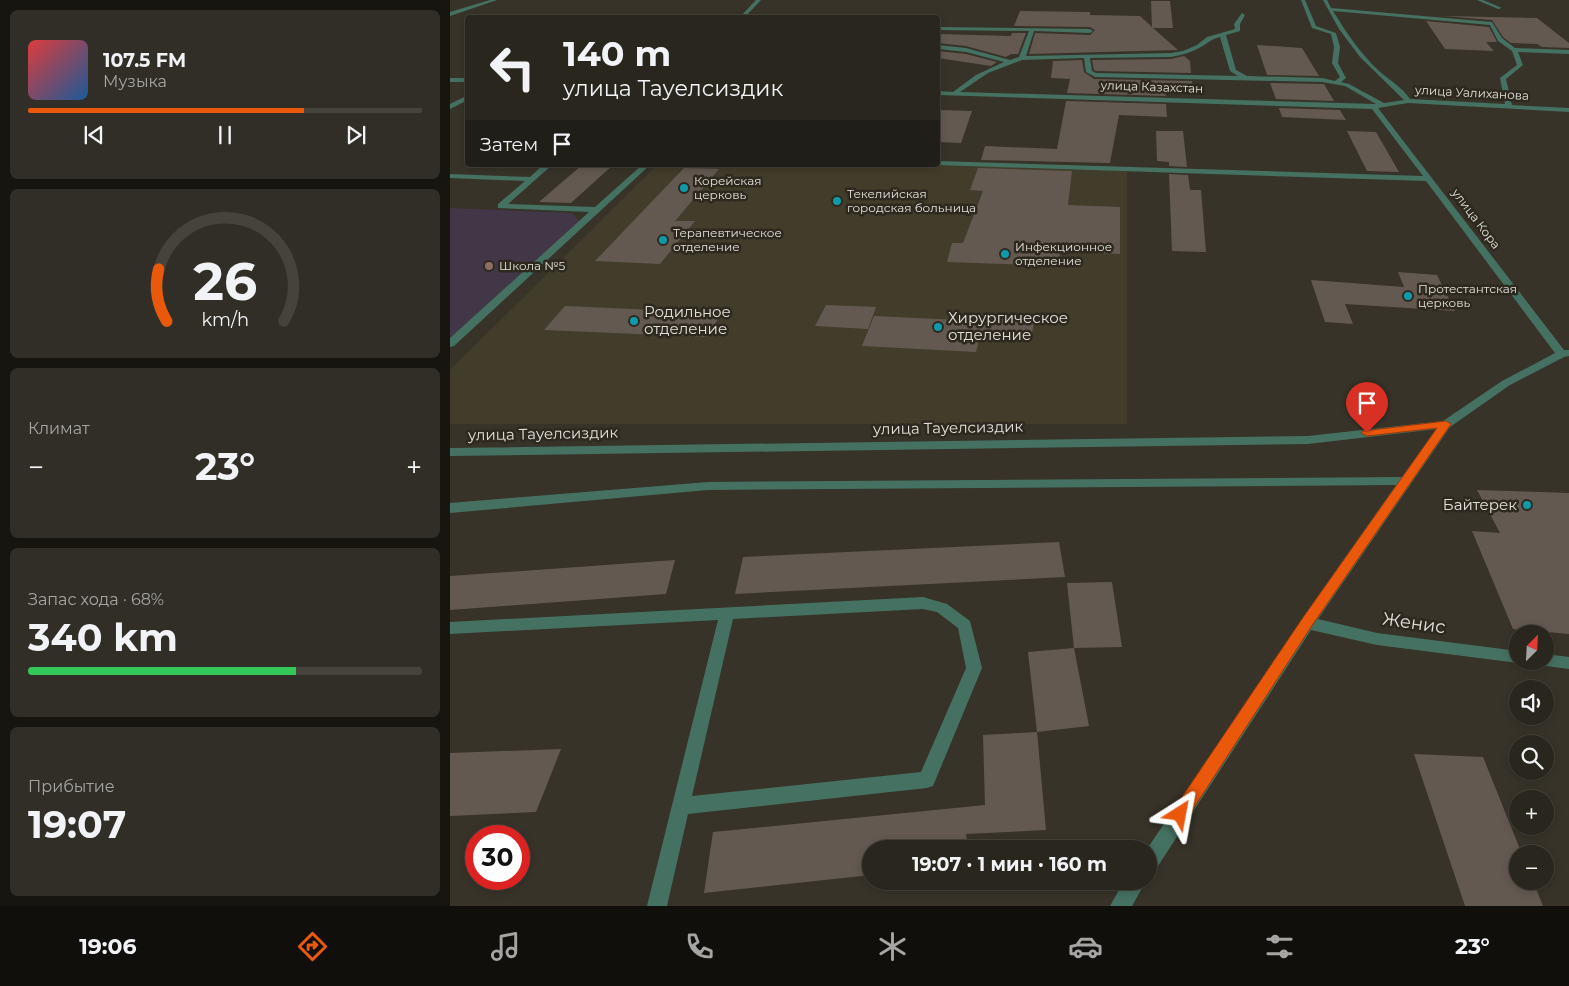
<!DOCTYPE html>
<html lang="ru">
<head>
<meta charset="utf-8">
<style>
  :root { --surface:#29261e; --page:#312e27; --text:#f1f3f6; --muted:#a5a5a4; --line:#45433c; --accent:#ea580c }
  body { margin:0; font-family:Montserrat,sans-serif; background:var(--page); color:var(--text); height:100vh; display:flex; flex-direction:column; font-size:19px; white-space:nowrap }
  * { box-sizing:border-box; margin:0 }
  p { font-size:16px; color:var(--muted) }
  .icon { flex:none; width:28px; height:28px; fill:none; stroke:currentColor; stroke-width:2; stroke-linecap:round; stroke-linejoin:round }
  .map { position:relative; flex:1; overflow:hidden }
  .drawer { display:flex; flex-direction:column; gap:10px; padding:10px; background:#171510; width:450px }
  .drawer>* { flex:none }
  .banner { position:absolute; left:15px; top:15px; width:475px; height:152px; border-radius:5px; box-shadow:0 2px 8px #0003,0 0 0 1px var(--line); background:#29261e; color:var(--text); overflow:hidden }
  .needle { width:32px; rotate:24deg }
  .tools { position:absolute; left:1059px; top:625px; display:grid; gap:10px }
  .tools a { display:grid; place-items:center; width:45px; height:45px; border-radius:50%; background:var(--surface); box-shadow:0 2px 8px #0003,0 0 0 1px var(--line); font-size:25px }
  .speed { position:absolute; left:15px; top:825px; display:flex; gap:10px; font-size:25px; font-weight:700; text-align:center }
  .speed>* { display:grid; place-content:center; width:65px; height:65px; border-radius:50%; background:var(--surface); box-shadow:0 2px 8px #0003,0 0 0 1px var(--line); line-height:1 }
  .speed .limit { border:8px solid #d22; background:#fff; color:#111 }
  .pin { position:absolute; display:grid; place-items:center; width:42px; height:42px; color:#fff; margin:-51px -21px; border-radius:50% 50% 50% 0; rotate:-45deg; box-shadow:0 0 5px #0007 }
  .pin .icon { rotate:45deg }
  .me { position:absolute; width:55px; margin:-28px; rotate:34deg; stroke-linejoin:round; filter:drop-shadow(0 0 4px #0008) }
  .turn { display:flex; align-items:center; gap:18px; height:105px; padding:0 15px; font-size:22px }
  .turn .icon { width:65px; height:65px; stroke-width:2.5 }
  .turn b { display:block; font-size:35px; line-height:42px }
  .then { display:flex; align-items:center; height:48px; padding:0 15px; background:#0003; gap:10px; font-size:19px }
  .big { font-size:38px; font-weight:700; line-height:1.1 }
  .drawer .tile { flex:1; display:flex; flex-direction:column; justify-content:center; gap:8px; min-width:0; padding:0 18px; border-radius:8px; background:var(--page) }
  .drawer .dial { align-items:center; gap:0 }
  .dial svg { height:130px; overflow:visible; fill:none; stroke:var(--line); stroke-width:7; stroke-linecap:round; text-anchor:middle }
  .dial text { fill:var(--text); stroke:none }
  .song { display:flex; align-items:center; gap:15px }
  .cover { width:60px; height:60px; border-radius:8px; background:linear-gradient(135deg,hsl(0 70% 55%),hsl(210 70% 35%)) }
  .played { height:5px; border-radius:2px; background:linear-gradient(90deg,var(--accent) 70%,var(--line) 70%) }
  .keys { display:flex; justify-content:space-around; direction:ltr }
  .heat { display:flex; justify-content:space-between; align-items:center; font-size:28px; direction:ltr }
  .charge { height:8px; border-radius:4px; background:linear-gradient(90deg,#34c759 68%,var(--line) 0) }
  .trip { position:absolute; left:412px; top:840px; width:295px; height:50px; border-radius:25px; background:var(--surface); box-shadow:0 2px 8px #0003,0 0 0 1px var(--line); font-weight:700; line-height:50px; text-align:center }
  .dock { display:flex; height:80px; justify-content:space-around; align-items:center; background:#100f0c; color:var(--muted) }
  .dock .icon { width:35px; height:35px }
  .dock .active { color:var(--accent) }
  .dock b { font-size:22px; color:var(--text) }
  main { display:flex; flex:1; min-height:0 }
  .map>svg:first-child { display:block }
  .built { fill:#423c2a }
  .education { fill:#423746 }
  .building { fill:#645950 }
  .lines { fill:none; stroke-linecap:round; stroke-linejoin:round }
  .minor { fill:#457162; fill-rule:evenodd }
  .route { fill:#ea580c; stroke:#983908 }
  .culture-dot { fill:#0f9aa8; stroke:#2d291e; stroke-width:2 }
  .education-dot { fill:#8d6e63; stroke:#2d291e; stroke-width:2 }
  .labels { text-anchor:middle; stroke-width:5; stroke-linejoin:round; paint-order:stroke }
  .far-street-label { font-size:12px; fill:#e1dfd8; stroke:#2d291e }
  .far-poi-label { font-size:12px; fill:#e1dfd8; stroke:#2d291e; text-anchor:start }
  .poi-label { font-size:15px; fill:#e1dfd8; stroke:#2d291e; text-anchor:start }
  .street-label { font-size:15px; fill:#e1dfd8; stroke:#2d291e }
  .near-street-label { font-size:18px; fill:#e1dfd8; stroke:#2d291e }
</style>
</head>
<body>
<main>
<section class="drawer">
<div class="tile">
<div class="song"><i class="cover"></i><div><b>107.5 FM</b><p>Музыка</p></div></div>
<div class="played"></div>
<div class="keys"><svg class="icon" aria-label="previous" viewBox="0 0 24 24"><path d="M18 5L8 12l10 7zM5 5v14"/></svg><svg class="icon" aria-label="pause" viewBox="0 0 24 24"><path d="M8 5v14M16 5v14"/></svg><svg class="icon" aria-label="next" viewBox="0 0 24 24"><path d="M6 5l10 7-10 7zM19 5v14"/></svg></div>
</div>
<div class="tile dial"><svg viewBox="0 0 100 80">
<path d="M14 69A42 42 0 1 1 86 69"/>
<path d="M14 69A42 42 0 0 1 9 37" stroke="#ea580c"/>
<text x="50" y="56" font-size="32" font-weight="700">26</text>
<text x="50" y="72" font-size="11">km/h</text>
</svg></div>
<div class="tile"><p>Климат</p>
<div class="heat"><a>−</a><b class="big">23°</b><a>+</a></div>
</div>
<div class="tile"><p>Запас хода · 68%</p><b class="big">340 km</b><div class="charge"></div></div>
<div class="tile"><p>Прибытие</p><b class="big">19:07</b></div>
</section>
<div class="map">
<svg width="1119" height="906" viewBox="0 0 1119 906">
  <rect width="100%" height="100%" fill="#373328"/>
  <path class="built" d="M488,162L677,167V424H0V370L207,165H488Z"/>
  <path class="education" d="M0,208L122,213L129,221L0,338Z"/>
  <path class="building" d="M701,1H720L723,28H703L728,50L579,54L585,33L640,35L645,30L640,27L564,26L570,11L640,12V15L690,16L702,27Z
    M993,16L1087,18L1119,43V48L1092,47L1087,44L1061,43L1053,37L1042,20Z
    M976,21L1039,27L1047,42H1036L1044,51L995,49Z
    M562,33H576L568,54H561L556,57L516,46L488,43V34L561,36Z
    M807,45L852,48L869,76L817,75Z
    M488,51L516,54L547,62L541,66L488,58Z
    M734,56L740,61L741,73L646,71L644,70L642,60L721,59Z
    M632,60L634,72L644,79L742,81L743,91H715L716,96L617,93L620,79L601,78L603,61Z
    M820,83L874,84L884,101L826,99Z
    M616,101L716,104L717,117L669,115L660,163L531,160L535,146L607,149Z
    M829,108L890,110L896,120L832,117Z
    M488,110L522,111L511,143L488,142Z
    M706,131H733L737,167L719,166V162L707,161Z
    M897,131L926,132L949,172L917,171Z
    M132,165H163L121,203L89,202Z
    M234,168L269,169L225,221H245L210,264L145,261Z
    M528,168L622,171L618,205L670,207V254L610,251L609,266L497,262L502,243H513L533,191L520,190Z
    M719,174L738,175L740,190H751L756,252L722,251Z
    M948,272L987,275L1005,311L895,304L903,324L875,322L861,280L954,287Z
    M376,305L426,307L418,329L365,326Z
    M115,306L272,313L257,337L94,330Z
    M529,314L585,316L581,339L530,336L526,352L412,346L424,316L528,321Z
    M1027,490L1119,493V634L1063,629L1022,531L1050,533Z
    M609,542L615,577L285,594L293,557Z
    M225,560L216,594L0,610V576Z
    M662,582L672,647L624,648L617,583Z
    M624,648L639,726L587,732L578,652Z
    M587,732L596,830L516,834L518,849H421V875L254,893L263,832L535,805L533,735Z
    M111,749L86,812L0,816V753Z
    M964,754L1033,757L1072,854H1068V881H1083L1093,906H1015Z"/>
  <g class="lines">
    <path class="minor" d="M40,0H47L0,16V12Z
      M306,0H311L294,18H289Z
      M851,0H855L866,26L886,33L890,47L888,63L896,78L891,82L899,84L934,103L954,100L910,57L889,29L873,0H877L881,8L1042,22L1052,38L1065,48L1119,50V54L1068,52L1073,65L1056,79L1062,105L1119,108V112L958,103L928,108L1114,350H1119V356L1114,357L1060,385L1000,427L868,619L927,633L1068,651V661L1074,662L1068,663L927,645L861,630L706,869L699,871V849H697L852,619L946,485L258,490L0,513V503L258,482L952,477L987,429L858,444L0,456V448L858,436L993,421L1052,381L1105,353L976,181L487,165L488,161L973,176L922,109L488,95V91L503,92L526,75L554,62L516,52L488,49V45L516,48L560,60L569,57L579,31L488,30V27L640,29L643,31L640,33L584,31L576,56L721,53L733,51L747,45L757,37L785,29L784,24L792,13L795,15L790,24V31L776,35L786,70L797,76L872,78L885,81L890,77L882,63L884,47L881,34L862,28ZM883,11L1040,25L1048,41L1062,51L1067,65L1050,78L1055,104L960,99C952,87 939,80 928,70C910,53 896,32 883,11ZM770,37L780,71L788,76L646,73L642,71L640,58L721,57C731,55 740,53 749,48C757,44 761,39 770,37ZM634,58L636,72L645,77L872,82L895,86L926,104L510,92L538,73L572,60Z
      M1027,0H1033L1052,8L1048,9Z
      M0,78H18V82H0Z
      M18,95V100L0,109V104Z
      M93,165H102L58,204L145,207L192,165H200L4,346L0,347V338L139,212L48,208V204L75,181L0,178V174L80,177Z
      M473,597L497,604L520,621L532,668L483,786L477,788L238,814L217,906H197L268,620L0,634V622ZM473,609L487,612L508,628L516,668L471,772L242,796L283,619Z
      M1095,654L1119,657V669L1089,665L1088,661H1095Z
      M674,881H696L682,906H660Z"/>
  </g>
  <path class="route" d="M996,421L1001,424L861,627L736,820L730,822L724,820L722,814L724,809L852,619L987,428L917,436L911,433L913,431Z"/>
  <g class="culture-dot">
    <circle cx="234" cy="188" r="5"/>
    <circle cx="387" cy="201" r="5"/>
    <circle cx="213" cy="240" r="5"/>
    <circle cx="555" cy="254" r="5"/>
    <circle cx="958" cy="296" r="5"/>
    <circle cx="184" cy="321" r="5"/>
    <circle cx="488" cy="327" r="5"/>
    <circle cx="1077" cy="505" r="5"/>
  </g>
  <circle class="education-dot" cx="39" cy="266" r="5"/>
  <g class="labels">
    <g class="far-street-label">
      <text transform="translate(702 87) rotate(2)" y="4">улица Казахстан</text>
      <text transform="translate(1022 93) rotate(3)" y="4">улица Уалиханова</text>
      <text transform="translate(1026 219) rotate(53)" y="4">улица Кора</text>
    </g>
    <g class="far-poi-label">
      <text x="244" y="185">Корейская<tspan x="244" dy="14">церковь</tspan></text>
      <text x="397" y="198">Текелийская<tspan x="397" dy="14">городская больница</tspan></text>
      <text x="223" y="237">Терапевтическое<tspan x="223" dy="14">отделение</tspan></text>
      <text x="565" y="251">Инфекционное<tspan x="565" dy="14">отделение</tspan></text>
      <text x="49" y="270">Школа №5</text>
      <text x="968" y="293">Протестантская<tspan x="968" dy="14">церковь</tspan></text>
    </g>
    <g class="poi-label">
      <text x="194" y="317">Родильное<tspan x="194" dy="17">отделение</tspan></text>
      <text x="498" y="323">Хирургическое<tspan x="498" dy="17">отделение</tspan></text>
      <text x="1067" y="510" text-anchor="end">Байтерек</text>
    </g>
    <g class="street-label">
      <text transform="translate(498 428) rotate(-1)" y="5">улица Тауелсиздик</text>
      <text transform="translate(93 434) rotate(-1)" y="5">улица Тауелсиздик</text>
    </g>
    <g class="near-street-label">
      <text transform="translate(964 623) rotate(8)" y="6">Женис</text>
    </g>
  </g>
</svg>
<div class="tools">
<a><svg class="needle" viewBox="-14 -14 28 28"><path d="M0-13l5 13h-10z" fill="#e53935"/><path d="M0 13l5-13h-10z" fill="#a5a5a4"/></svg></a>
<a><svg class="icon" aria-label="sound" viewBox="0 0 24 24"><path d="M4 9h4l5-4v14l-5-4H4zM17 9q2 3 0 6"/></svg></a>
<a><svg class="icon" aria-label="search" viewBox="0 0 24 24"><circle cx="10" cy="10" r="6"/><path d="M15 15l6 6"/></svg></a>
<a>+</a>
<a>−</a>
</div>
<div class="speed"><div class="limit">30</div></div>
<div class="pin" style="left:917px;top:433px;background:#d93025"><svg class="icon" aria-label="arrive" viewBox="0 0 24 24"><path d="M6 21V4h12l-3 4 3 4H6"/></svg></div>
<svg class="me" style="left:730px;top:814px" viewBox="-20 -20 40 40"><path d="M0-17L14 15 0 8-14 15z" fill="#ea580c" stroke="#fff" stroke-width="4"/></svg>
<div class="trip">19:07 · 1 мин · 160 m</div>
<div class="banner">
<div class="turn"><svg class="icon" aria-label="left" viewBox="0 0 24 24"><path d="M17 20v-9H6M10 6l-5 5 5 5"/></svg><div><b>140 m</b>улица Тауелсиздик</div></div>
<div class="then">Затем<svg class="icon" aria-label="arrive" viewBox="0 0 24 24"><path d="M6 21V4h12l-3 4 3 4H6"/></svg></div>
</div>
</div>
</main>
<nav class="dock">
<b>19:06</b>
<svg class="icon active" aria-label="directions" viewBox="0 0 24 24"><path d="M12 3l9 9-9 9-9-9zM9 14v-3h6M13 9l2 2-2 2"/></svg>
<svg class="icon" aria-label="music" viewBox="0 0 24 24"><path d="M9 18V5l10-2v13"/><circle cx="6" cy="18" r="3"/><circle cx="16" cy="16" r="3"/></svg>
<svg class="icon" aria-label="phone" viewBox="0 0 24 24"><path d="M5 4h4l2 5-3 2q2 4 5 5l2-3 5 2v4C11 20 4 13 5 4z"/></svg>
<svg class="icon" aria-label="climate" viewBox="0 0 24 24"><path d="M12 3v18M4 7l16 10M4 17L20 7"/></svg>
<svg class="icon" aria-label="car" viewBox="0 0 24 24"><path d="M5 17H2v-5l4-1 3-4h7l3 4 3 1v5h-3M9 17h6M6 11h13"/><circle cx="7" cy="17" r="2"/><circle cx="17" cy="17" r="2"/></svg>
<svg class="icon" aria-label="filters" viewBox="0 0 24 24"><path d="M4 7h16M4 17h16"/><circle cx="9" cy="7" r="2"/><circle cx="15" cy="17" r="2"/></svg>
<b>23°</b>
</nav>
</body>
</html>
